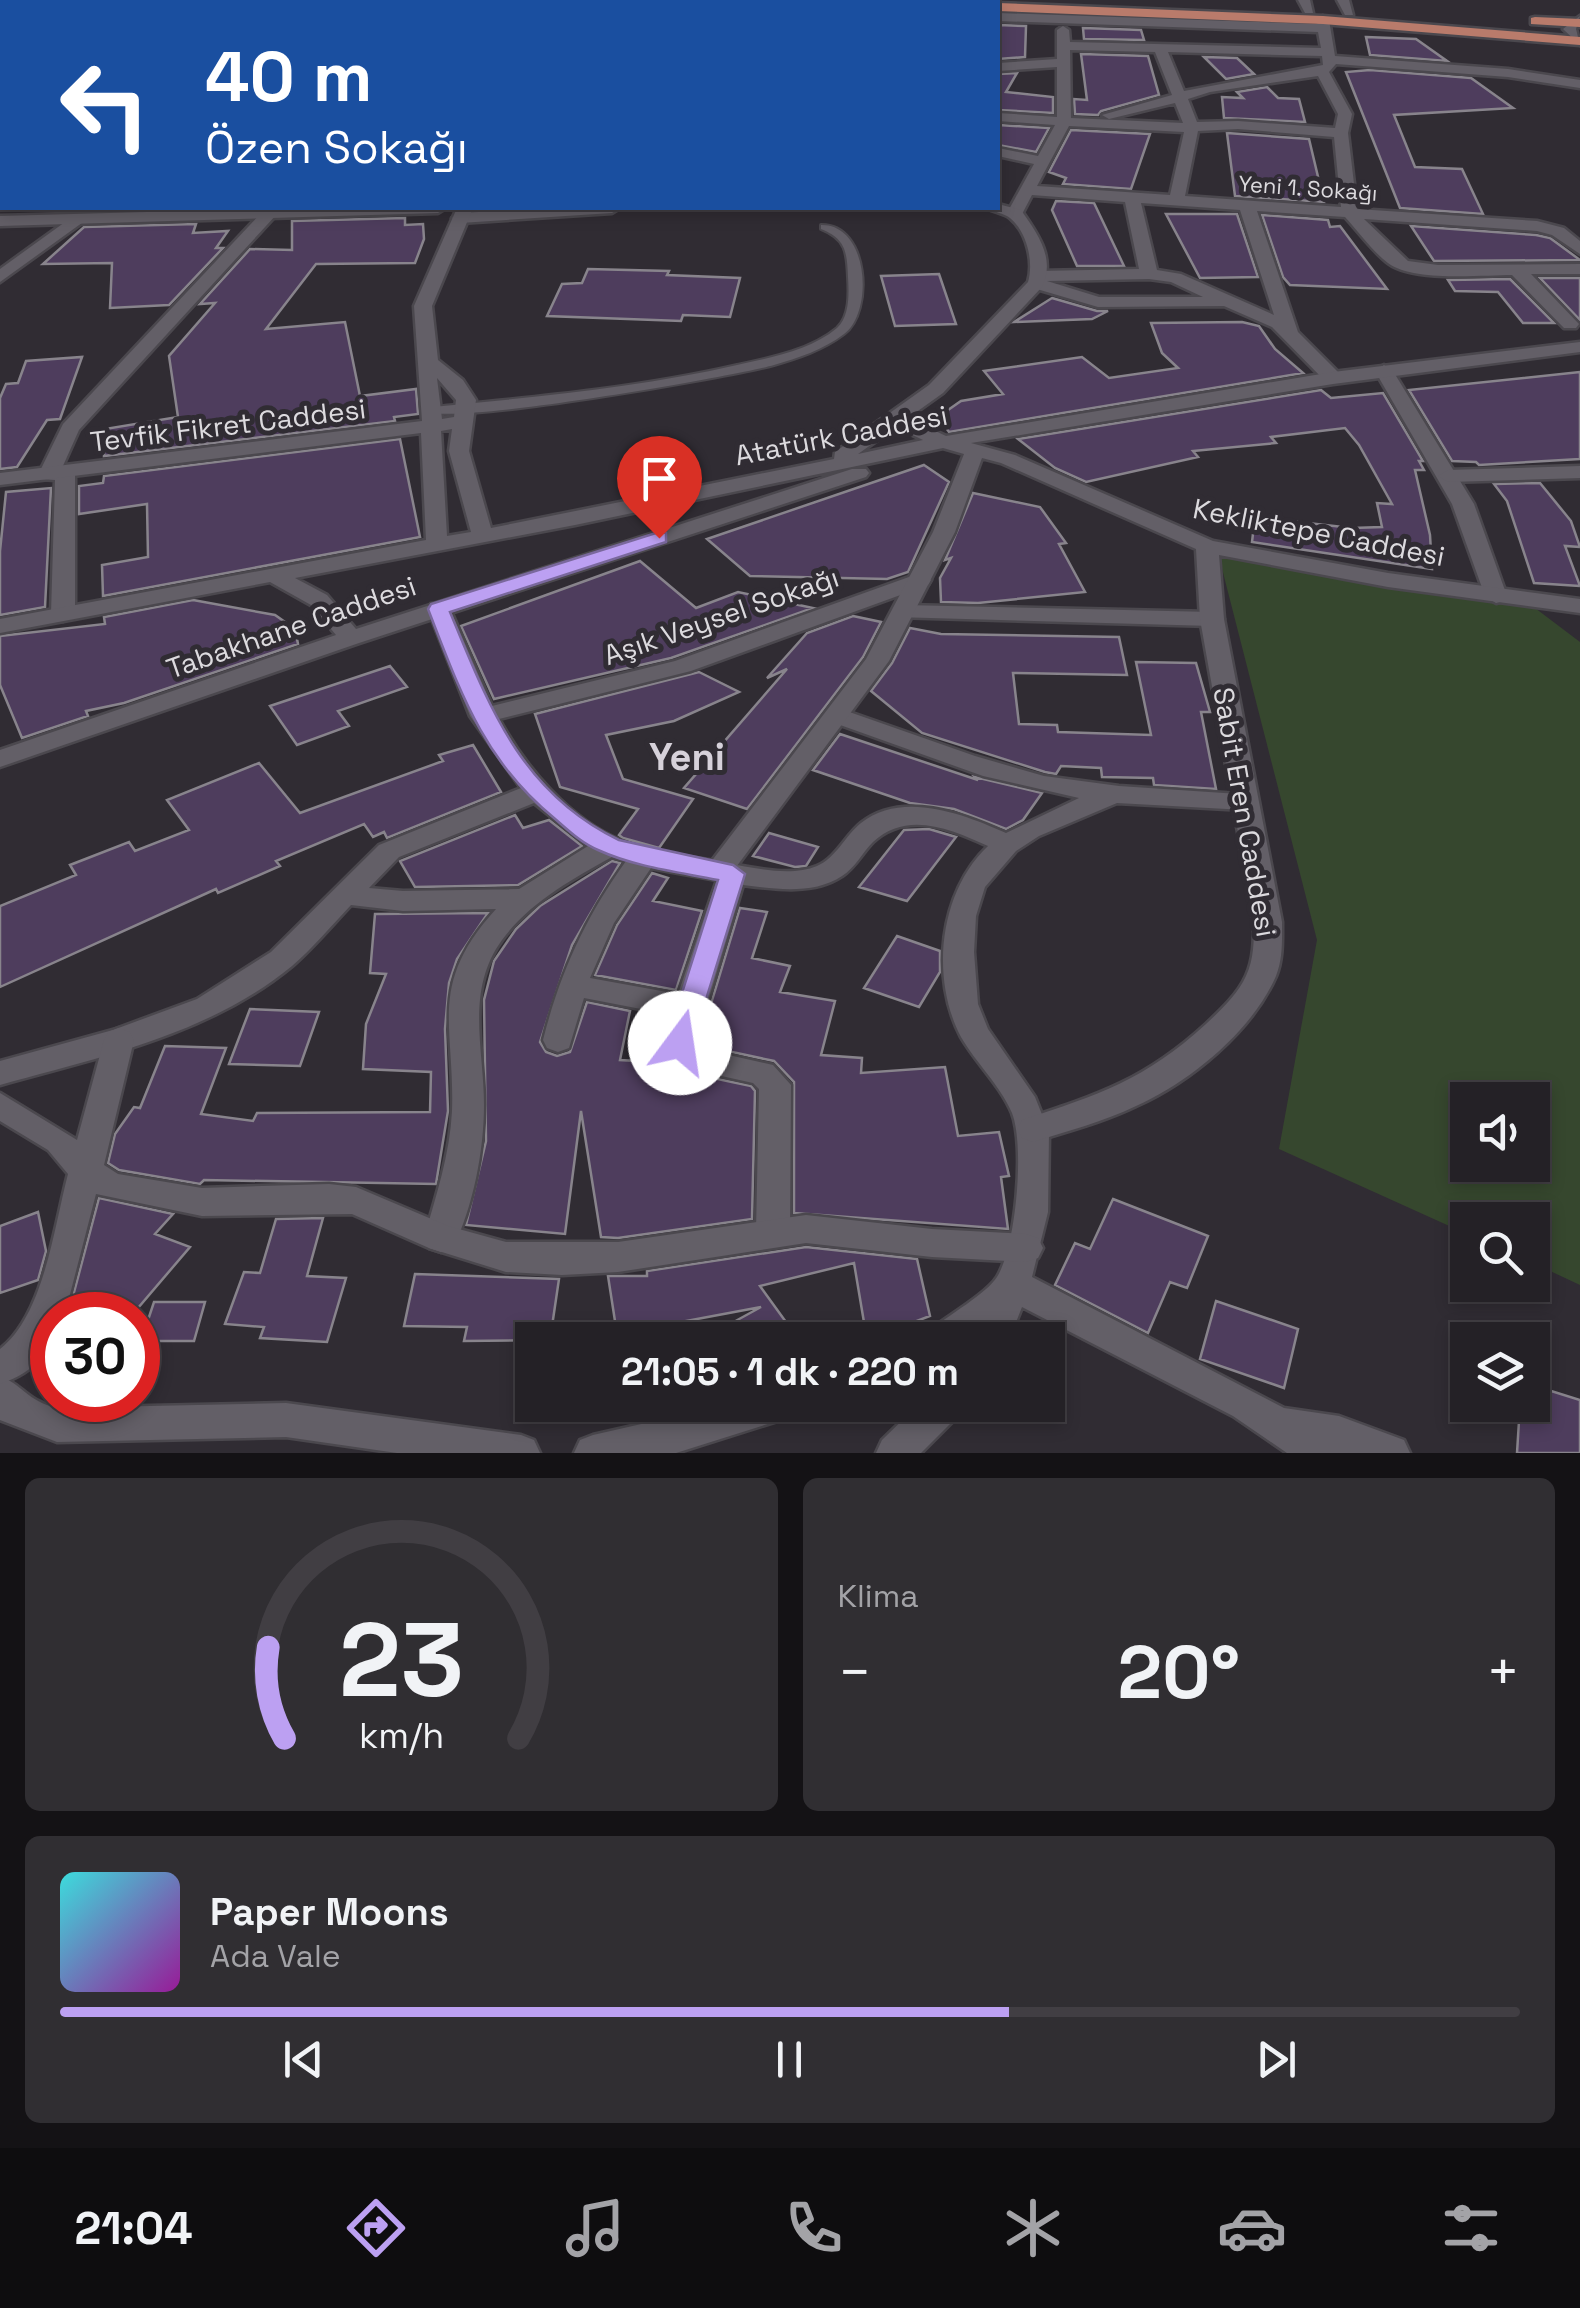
<!DOCTYPE html>
<html lang="tr">
<head>
<meta charset="utf-8">
<style>
  :root { --surface:#242126; --page:#302e32; --text:#f1f3f6; --muted:#a3a3a7; --line:#413e43; --accent:#bca0f2 }
  body { margin:0; font-family:"Space Grotesk",sans-serif; background:var(--page); color:var(--text); height:100vh; display:flex; flex-direction:column; font-size:38px; white-space:nowrap }
  * { box-sizing:border-box; margin:0 }
  p { font-size:32px; color:var(--muted) }
  .icon { flex:none; width:55px; height:55px; fill:none; stroke:currentColor; stroke-width:2; stroke-linecap:round; stroke-linejoin:round }
  .map { position:relative; height:1453px; overflow:hidden }
  .side { display:flex; flex-direction:column; gap:25px; padding:25px; background:#141215; flex:1 }
  .side>* { flex:none }
  .banner { position:absolute; left:0px; top:0px; width:1000px; height:210px; box-shadow:0 5px 15px #0003,0 0 0 2px var(--line); background:#1a4fa0; color:#fff; overflow:hidden }
  .buttons { position:absolute; left:1450px; top:1082px; display:grid; gap:20px }
  .buttons a { display:grid; place-items:center; width:100px; height:100px; border-radius:0px; background:var(--surface); box-shadow:0 5px 15px #0003,0 0 0 2px var(--line); font-size:50px }
  .speed { position:absolute; left:30px; top:1292px; display:flex; gap:20px; font-size:50px; font-weight:700; text-align:center }
  .speed>* { display:grid; place-content:center; width:130px; height:130px; border-radius:50%; background:var(--surface); box-shadow:0 5px 15px #0003,0 0 0 2px var(--line); line-height:1 }
  .speed .limit { border:15px solid #d22; background:#fff; color:#111 }
  .pin { position:absolute; display:grid; place-items:center; width:85px; height:85px; color:#fff; margin:-102px -42px; border-radius:50% 50% 50% 0; rotate:-45deg; box-shadow:0 0 10px #0007 }
  .pin .icon { rotate:45deg }
  .me { position:absolute; width:110px; margin:-55px; rotate:14deg; stroke-linejoin:round; filter:drop-shadow(0 0 8px #0008) }
  .turn { display:flex; align-items:center; gap:35px; height:210px; padding:0 40px; font-size:45px }
  .turn .icon { width:130px; height:130px; stroke-width:2.5 }
  .turn b { display:block; font-size:70px; line-height:85px }
  .big { font-size:75px; font-weight:600; line-height:1.1 }
  .side .card { flex:1; display:flex; flex-direction:column; justify-content:center; gap:15px; min-width:0; padding:0 35px; border-radius:15px; background:var(--page) }
  .side .dial { align-items:center; gap:0 }
  .dial svg { height:260px; overflow:visible; fill:none; stroke:var(--line); stroke-width:7; stroke-linecap:round; text-anchor:middle }
  .dial text { fill:var(--text); stroke:none }
  .song { display:flex; align-items:center; gap:30px }
  .cover { width:120px; height:120px; border-radius:15px; background:linear-gradient(135deg,hsl(180 70% 55%),hsl(300 70% 35%)) }
  .played { height:10px; border-radius:5px; background:linear-gradient(90deg,var(--accent) 65%,var(--line) 65%) }
  .keys { display:flex; justify-content:space-around; direction:ltr }
  .heat { display:flex; justify-content:space-between; align-items:center; font-size:55px; direction:ltr }
  .side .tiles { flex:1; display:grid; gap:25px; grid-template-columns:1fr 1fr }
  .card:last-child { grid-column:span 2 }
  .trip { position:absolute; left:515px; top:1322px; width:550px; height:100px; border-radius:0px; background:var(--surface); box-shadow:0 5px 15px #0003,0 0 0 2px var(--line); font-weight:600; line-height:100px; text-align:center }
  .menu { display:flex; height:160px; justify-content:space-around; align-items:center; background:#0e0d0f; color:var(--muted) }
  .menu .icon { width:70px; height:70px }
  .menu .on { color:var(--accent) }
  .menu b { font-size:45px; color:var(--text) }
  .map>svg:first-child { display:block }
  .green { fill:#36472e; fill-rule:evenodd }
  .building { fill:#4e3d5d; stroke:#88848c; stroke-width:2.5 }
  .lines { fill:none; stroke-linecap:round; stroke-linejoin:round }
  .lane-casing { stroke:#4b484e; stroke-width:4 }
  .street-casing { stroke:#4b484e; stroke-width:5 }
  .secondary-casing { stroke:#4b484e; stroke-width:5 }
  .primary-casing { stroke:#4b484e; stroke-width:5 }
  .lane { fill:#635f67; fill-rule:evenodd }
  .street { fill:#635f67; fill-rule:evenodd }
  .secondary { fill:#635f67; fill-rule:evenodd }
  .primary { fill:#b97b6b; fill-rule:evenodd }
  .route { fill:#bca0f2; stroke:#7a689d; stroke-width:2.5 }
  .labels { text-anchor:middle; stroke-width:10; stroke-linejoin:round; paint-order:stroke }
  .far-street-label { font-size:22px; fill:#dcdade; stroke:#302c33 }
  .street-label { font-size:28px; fill:#dcdade; stroke:#302c33 }
  .district-label { font-size:38px; font-weight:bold; fill:#d6d1da; stroke:#302c33 }
</style>
</head>
<body>
<div class="map">
<svg width="1580" height="1453" viewBox="0 0 1580 1453">
  <rect width="100%" height="100%" fill="#302c33"/>
  <path class="green" d="M1218,553L1535,608L1580,642V1285L1533,1263L1532,1220H1468L1467,1234L1279,1149L1317,940ZM1468,1100H1532V1165H1468Z"/>
  <path class="building" d="M998,25L1026,26L1025,57L998,59Z
    M1083,28L1141,30L1144,40L1084,39Z
    M1366,37L1416,39L1447,61L1370,55Z
    M1081,54L1148,56L1159,95L1101,111L1098,115L1075,114L1074,99L1087,100Z
    M1204,57L1237,58L1254,74L1226,79Z
    M1370,70L1471,78L1513,108L1394,115L1415,167L1462,169L1483,214L1400,208L1346,72Z
    M1017,73L1006,92L1053,97V113L998,110V74Z
    M1267,87L1278,98L1299,99L1305,122L1224,118L1222,97L1243,98L1237,92Z
    M998,125L1049,128L1036,152L998,145Z
    M1071,130L1150,134L1131,189L1063,184L1066,178L1049,172Z
    M1227,133L1309,139L1324,202L1235,196Z
    M1056,201L1094,203L1124,266H1077L1052,210Z
    M1166,214H1237L1258,277L1200,278Z
    M1262,215L1328,220L1330,227L1340,226L1387,289L1290,285L1283,277Z
    M405,218V225L423,224L424,239L415,263L316,264L266,329L345,322L360,396L416,389L418,414L394,417L395,421L104,456L105,429L178,417L169,356L215,303L200,304L250,249L292,250V221Z
    M196,224L193,233L228,231L216,248H223L169,305L110,308L112,263L43,264L84,227Z
    M1411,226L1536,235L1550,238L1580,260L1434,261Z
    M588,269L669,271L667,275L740,278L730,317L683,315L681,321L547,316L562,284L582,283Z
    M939,274L956,324L895,326L881,276Z
    M1540,278H1580V320Z
    M1510,279L1554,323H1523L1498,292L1455,291L1448,280Z
    M1052,298L1097,311H1108L1092,319L1014,322Z
    M1242,322L1259,326L1275,349L1303,373L949,432L938,417L961,401L1003,394L984,371L1082,357L1109,378L1178,368L1162,353L1151,323Z
    M82,357L60,419L47,420L17,467L0,469V398L6,384L18,383L26,361Z
    M1580,372V459L1479,465L1476,462L1452,461L1409,390Z
    M1321,390L1331,398L1383,393L1423,461H1419L1424,470H1415L1430,535L1432,569L1252,542L1255,517L1352,528L1382,527L1377,503L1392,504L1359,445L1345,428L1271,437L1276,443L1193,451L1198,457L1086,482L1055,468L1018,439Z
    M400,439L420,537L103,596L102,565L148,557L147,504L79,514V486L103,483L104,476Z
    M924,465L949,482L908,572L887,579L750,576L707,539Z
    M1540,483L1571,521L1580,547L1565,546L1580,586L1534,583L1507,501L1494,484Z
    M51,488L45,607L0,615V551L6,492Z
    M973,493L1040,507L1066,543L1059,544L1085,592L978,603L941,602L940,578L951,558L945,560Z
    M640,561L696,608L738,592L813,608L671,658L494,699L461,626Z
    M193,600L275,615L295,629L298,644L124,703L86,711L88,716L22,738L0,685V636L105,624L104,617Z
    M853,616L881,622L863,657L747,809L684,788L787,669L767,678L807,633Z
    M910,628L941,634L1119,637L1127,675L1013,673L1019,724L1057,725L1058,732L1151,735L1136,662L1196,663L1210,712H1201L1216,789L1154,785L1153,778L1102,777L1101,768L1061,766L1056,774L1045,772L922,733L871,691L892,663Z
    M390,666L407,687L338,711L349,726L297,745L270,706Z
    M699,672L739,692L674,721L606,735L623,779L693,799L659,848L623,838L619,835L638,809L560,787L535,714Z
    M840,734L978,780L975,777L1042,793L1023,820L1006,829L954,809L910,803L813,770Z
    M473,745L501,792L387,838L384,832L373,837L364,824L276,861L280,866L218,893L216,889L0,987V906L76,875L70,865L129,842L135,851L189,830L167,800L259,763L300,813L443,761L439,755Z
    M515,815L523,828L549,820L582,846L518,885L415,887L400,861Z
    M929,829L956,837L907,901L859,887L904,830Z
    M769,833L818,847L806,866L795,867L753,856Z
    M612,861L620,863L572,945L540,1042L546,1052L557,1056L570,1052L587,1002L630,1011L620,1060L674,1063L680,1071L751,1086L755,1091L752,1219L618,1238L601,1237L581,1111L565,1234L466,1225L486,1141L484,1000L494,961L516,929L540,906Z
    M652,873L668,878L653,901L702,911L676,990L595,975L617,925Z
    M740,908L767,912L752,958L790,966L780,992L835,1001L821,1055L862,1058L861,1073L945,1067L958,1136L999,1132L1009,1176L1001,1177L1008,1229L794,1213V1082L774,1061L704,1046L700,1040Z
    M488,913L457,959L449,983L445,1029L448,1111L436,1184L204,1180L200,1184L119,1170L108,1163L115,1134L134,1107L140,1108L165,1046L226,1048L201,1114L253,1121L257,1113L430,1112L431,1072L363,1069L366,1024L386,974L370,973L375,914Z
    M897,936L940,951V972L919,1007L864,988Z
    M250,1009L319,1012L300,1066L229,1064Z
    M99,1198L173,1214L155,1234L190,1247L132,1315H68Z
    M1113,1199L1208,1236L1187,1288L1170,1282L1148,1333L1055,1285L1075,1243L1090,1249Z
    M38,1212L46,1251L38,1280L0,1293V1226Z
    M323,1218L307,1276L346,1278L327,1342L260,1338L264,1327L225,1324L244,1272L260,1273L276,1219Z
    M806,1247L917,1259L930,1316L867,1340L854,1263L760,1286L799,1340H701L761,1307L617,1334L608,1276H647V1271Z
    M415,1274L559,1279L550,1340L464,1341L467,1327L404,1326Z
    M1216,1301L1298,1329L1284,1388L1200,1359Z
    M154,1302H205L194,1341H141Z
    M1532,1385L1580,1400V1453H1517L1520,1405H1532Z"/>
  <g class="lines">
    <g class="lane-casing">
      <path id="lane" d="M821,225C869,224 874,312 844,334C823,350 798,358 774,365C732,377 449,426 426,411L433,407C535,397 637,388 737,365C770,358 811,350 837,328C850,316 849,293 848,277C847,252 846,239 821,229Z"/>
    </g>
    <g class="street-casing">
      <path id="street" d="M1298,0H1310L1313,13H1305Z
        M1337,0H1349L1353,15H1345Z
        M2,3V13L0,14V4Z
        M998,13L1317,24L1323,16L1329,20L1335,56L1508,69L1580,80V88L1508,77L1336,64L1329,72L1352,114L1348,133L1357,209L1537,221L1564,228L1580,241V254L1552,235L1537,231L1364,219L1408,261L1438,265L1580,264V274H1531L1579,324L1576,328H1564L1512,275C1481,275 1413,282 1388,263C1372,251 1359,232 1345,217L1257,211L1298,332L1340,374V382H1326L1272,327L1224,306L1098,307L1030,287V276L1039,271L1139,269L1125,202L1032,195L1021,216L1007,213L1034,164L998,156V148L1038,156L1055,125L998,121V113L1057,117V67L998,71V63L1057,59V30L1063,26L1069,30L1070,42L1321,48L1318,32L998,21ZM1070,50L1155,52L1172,95L1102,115L1109,119L1175,103L1183,123L1071,118ZM1168,52L1322,56L1323,65L1184,91ZM1318,76L1338,114L1335,128L1238,121L1197,122L1188,99L1210,92ZM1069,126L1184,132L1170,195L1037,186ZM1238,129L1334,137L1341,207L1185,196L1198,131ZM1141,203L1240,210L1274,315L1181,274L1157,270ZM1149,279L1171,282L1203,297H1099L1047,281Z
        M0,46H2V54H0Z
        M547,208H620L612,213L460,223L452,218L460,213Z
        M263,211L277,214L79,430L62,468L75,473V614L63,621L55,619L51,614L55,480L41,479L38,475L63,424Z
        M72,217L86,220L0,282V269Z
        M1384,365L1393,371L1474,504L1507,596L1504,601L1496,603L1485,596L1452,504L1375,371Z
        M920,573L931,580L928,585L691,671L499,719C525,767 570,820 622,841C655,854 692,857 727,863C754,868 791,877 817,866C836,858 845,836 861,823C902,790 964,814 1006,833L1079,798L983,776L829,721L826,716L829,711L838,708L975,756L1044,776L1119,786L1254,795L1258,801L1254,807L1245,810L1117,803L1039,836L1016,851L985,887L976,916L974,952L978,1004L988,1029L1035,1097L1049,1132L1048,1212L1032,1277L1284,1408L1339,1416L1404,1440L1410,1453H1287L1233,1416L1022,1307L1009,1340H926L931,1329C948,1316 987,1293 997,1277C1016,1247 1025,1146 1012,1113C1000,1085 976,1063 961,1037C930,978 939,892 988,846C951,829 907,810 873,842C862,853 855,868 842,876C814,895 774,889 743,885L696,1041L702,1049L773,1065L791,1085L790,1231L785,1241L773,1245L761,1241L756,1231L759,1089L753,1083L681,1067L665,1043L672,1015L584,998L569,1048L558,1052L547,1048L543,1040C560,973 585,918 626,861L612,857C572,879 529,903 502,940C465,991 484,1048 484,1105C484,1151 473,1207 453,1248L441,1252L429,1248L424,1238C436,1196 450,1154 452,1111C455,1024 427,985 496,909L403,911L351,905C332,925 313,948 292,966C210,1034 100,1057 0,1085V1061L113,1030L197,999L271,952L379,845L521,788L470,716L428,609L431,604H447L450,609L492,706L675,661ZM534,803L588,846L519,889L403,891L369,888L399,857ZM651,868L717,880L678,994L590,978L614,923Z
        M903,605L1212,612L1224,619L1212,626L895,617L892,612Z
        M0,1376C23,1385 27,1401 57,1408L286,1403L521,1435L534,1440L540,1453H397L286,1437L57,1442L0,1420Z
        M725,1405H796L790,1417L676,1453H574L580,1440L593,1435Z
        M918,1405H963L957,1417L921,1453H876L882,1440Z"/>
    </g>
    <g class="secondary-casing">
      <path id="secondary" d="M449,0H461V2H449Z
        M1580,16L1576,29L1580,45L1563,29Z
        M0,151H2V159H0Z
        M998,204L1021,210C1037,233 1056,258 1042,287L943,393L908,418L946,436L1333,372L1580,342V352L1333,384L971,443L1015,455L1213,541L1388,573L1580,599V613L1388,587L1219,555L1224,619L1282,922C1282,940 1283,959 1276,976C1252,1031 1190,1082 1136,1106C1103,1122 1067,1131 1033,1142L1022,1138L1017,1129L1022,1120C1098,1095 1145,1080 1206,1024C1221,1010 1238,994 1246,976C1254,959 1254,940 1254,922L1200,619L1196,549L1001,463L982,458L955,532L889,661L728,878H708L704,871L866,659L933,532L964,454L943,448L575,525L295,578L327,595L356,629L852,469H866L869,473L866,477L359,643L0,767V750L336,635L311,605L270,582L0,633V619L426,540L421,433L0,485V473L422,421L414,306L457,208H473L432,306L438,360L463,380L476,400L469,451L491,528L834,459L835,452L929,385L1028,282C1034,262 1027,232 1010,218C1004,213 993,212 987,208H998ZM437,378L456,400L454,417L442,419ZM896,427L923,440L858,454ZM452,429L449,451L471,532L447,536L441,431Z
        M294,208H446L438,213L0,226V216Z
        M1580,466V478L1448,482L1438,476L1448,470Z
        M119,1028L130,1032L134,1040L104,1165L118,1174L202,1188L329,1184L356,1187L448,1226L506,1242H618L806,1215L932,1229L1026,1234L1038,1238L1043,1248L1038,1258L1026,1262L932,1257L806,1243L618,1272L562,1275L506,1272L429,1248L352,1214L202,1216L96,1194L68,1302L64,1315H52C52,1354 36,1371 0,1384V1349C44,1315 54,1227 68,1174L48,1150L0,1121V1093L77,1140L104,1040L108,1032Z"/>
    </g>
    <g class="primary-casing">
      <path id="primary" d="M768,0H864L865,2H770Z
        M998,3L1323,16L1580,37V45L1323,24L998,11Z
        M1535,17L1580,19V27L1531,24V18Z"/>
    </g>
    <use href="#lane" class="lane"/>
    <use href="#street" class="street"/>
    <use href="#secondary" class="secondary"/>
    <use href="#primary" class="primary"/>
  </g>
  <path class="route" d="M659,532L666,533V542L450,612C489,706 521,793 619,840L733,865L745,874L690,1051L680,1054L670,1051L666,1043L718,880C678,872 635,867 598,850C581,843 568,830 554,818C483,760 460,691 428,609L431,604Z"/>
  <g class="labels">
    <g class="far-street-label">
      <text transform="translate(1308 188) rotate(4)" y="8">Yeni 1. Sokağı</text>
    </g>
    <g class="street-label">
      <text transform="translate(228 425) rotate(-7)" y="10">Tevfik Fikret Caddesi</text>
      <text transform="translate(841 435) rotate(-11)" y="10">Atatürk Caddesi</text>
      <text transform="translate(1319 532) rotate(11)" y="10">Kekliktepe Caddesi</text>
      <text transform="translate(721 616) rotate(-19)" y="10">Aşık Veysel Sokağı</text>
      <text transform="translate(291 627) rotate(-19)" y="10">Tabakhane Caddesi</text>
      <text transform="translate(1245 812) rotate(80)" y="10">Sabit Eren Caddesi</text>
    </g>
    <g class="district-label">
      <text x="687" y="770">Yeni</text>
    </g>
  </g>
</svg>
<div class="buttons">
<a><svg class="icon" aria-label="sound" viewBox="0 0 24 24"><path d="M4 9h4l5-4v14l-5-4H4zM17 9q2 3 0 6"/></svg></a>
<a><svg class="icon" aria-label="search" viewBox="0 0 24 24"><circle cx="10" cy="10" r="6"/><path d="M15 15l6 6"/></svg></a>
<a><svg class="icon" aria-label="layers" viewBox="0 0 24 24"><path d="M12 4l9 5-9 5-9-5zM3 14l9 5 9-5"/></svg></a>
</div>
<div class="speed"><div class="limit">30</div></div>
<div class="pin" style="left:659px;top:538px;background:#d93025"><svg class="icon" aria-label="arrive" viewBox="0 0 24 24"><path d="M6 21V4h12l-3 4 3 4H6"/></svg></div>
<svg class="me" style="left:680px;top:1043px" viewBox="-20 -20 40 40"><circle r="19" fill="#fff"/><path d="M0-13L10 11 0 6-10 11z" fill="#bca0f2"/></svg>
<div class="trip">21:05 · 1 dk · 220 m</div>
<div class="banner">
<div class="turn"><svg class="icon" aria-label="left" viewBox="0 0 24 24"><path d="M17 20v-9H6M10 6l-5 5 5 5"/></svg><div><b>40 m</b>Özen Sokağı</div></div>
</div>
</div>
<section class="side">
<div class="tiles">
<div class="card dial"><svg viewBox="0 0 100 80">
<path d="M14 69A42 42 0 1 1 86 69"/>
<path d="M14 69A42 42 0 0 1 9 41" stroke="#bca0f2"/>
<text x="50" y="56" font-size="32" font-weight="700">23</text>
<text x="50" y="72" font-size="11">km/h</text>
</svg></div>
<div class="card"><p>Klima</p>
<div class="heat"><a>−</a><b class="big">20°</b><a>+</a></div>
</div>
<div class="card">
<div class="song"><i class="cover"></i><div><b>Paper Moons</b><p>Ada Vale</p></div></div>
<div class="played"></div>
<div class="keys"><svg class="icon" aria-label="previous" viewBox="0 0 24 24"><path d="M18 5L8 12l10 7zM5 5v14"/></svg><svg class="icon" aria-label="pause" viewBox="0 0 24 24"><path d="M8 5v14M16 5v14"/></svg><svg class="icon" aria-label="next" viewBox="0 0 24 24"><path d="M6 5l10 7-10 7zM19 5v14"/></svg></div>
</div>
</div>
</section>
<nav class="menu">
<b>21:04</b>
<svg class="icon on" aria-label="directions" viewBox="0 0 24 24"><path d="M12 3l9 9-9 9-9-9zM9 14v-3h6M13 9l2 2-2 2"/></svg>
<svg class="icon" aria-label="music" viewBox="0 0 24 24"><path d="M9 18V5l10-2v13"/><circle cx="6" cy="18" r="3"/><circle cx="16" cy="16" r="3"/></svg>
<svg class="icon" aria-label="phone" viewBox="0 0 24 24"><path d="M5 4h4l2 5-3 2q2 4 5 5l2-3 5 2v4C11 20 4 13 5 4z"/></svg>
<svg class="icon" aria-label="climate" viewBox="0 0 24 24"><path d="M12 3v18M4 7l16 10M4 17L20 7"/></svg>
<svg class="icon" aria-label="car" viewBox="0 0 24 24"><path d="M5 17H2v-5l4-1 3-4h7l3 4 3 1v5h-3M9 17h6M6 11h13"/><circle cx="7" cy="17" r="2"/><circle cx="17" cy="17" r="2"/></svg>
<svg class="icon" aria-label="filters" viewBox="0 0 24 24"><path d="M4 7h16M4 17h16"/><circle cx="9" cy="7" r="2"/><circle cx="15" cy="17" r="2"/></svg>
</nav>
</body>
</html>
